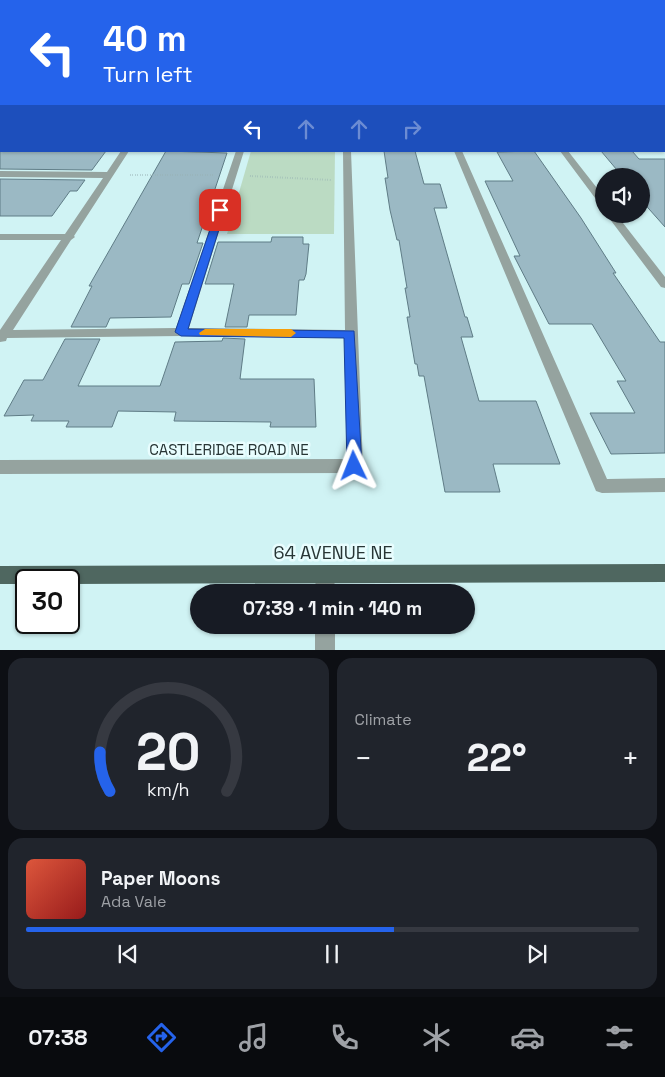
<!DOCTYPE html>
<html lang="en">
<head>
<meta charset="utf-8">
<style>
  :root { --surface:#171b24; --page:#20242c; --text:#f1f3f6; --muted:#9ea1a6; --line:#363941; --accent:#2563eb }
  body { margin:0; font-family:"Space Grotesk",sans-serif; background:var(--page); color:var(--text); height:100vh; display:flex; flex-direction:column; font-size:19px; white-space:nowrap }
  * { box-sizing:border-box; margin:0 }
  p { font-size:16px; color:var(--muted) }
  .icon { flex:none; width:28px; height:28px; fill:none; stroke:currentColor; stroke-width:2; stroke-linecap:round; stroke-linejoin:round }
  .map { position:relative; height:650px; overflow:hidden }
  .sheet { display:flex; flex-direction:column; gap:8px; padding:8px; background:#0d0f14; flex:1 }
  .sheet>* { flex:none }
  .banner { position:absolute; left:0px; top:0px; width:665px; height:152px; box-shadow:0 1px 4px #0004; background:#2563eb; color:#fff; overflow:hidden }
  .buttons { position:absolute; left:595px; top:168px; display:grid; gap:10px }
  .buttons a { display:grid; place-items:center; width:55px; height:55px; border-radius:50%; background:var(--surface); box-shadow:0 1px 4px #0004; font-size:25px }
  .speed { position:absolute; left:15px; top:569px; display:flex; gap:10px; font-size:25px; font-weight:700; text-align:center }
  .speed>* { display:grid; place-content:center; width:65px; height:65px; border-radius:50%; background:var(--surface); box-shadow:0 1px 4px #0004; line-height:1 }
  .speed .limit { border:2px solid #111; border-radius:8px; background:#fff; color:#111 }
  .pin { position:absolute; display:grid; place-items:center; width:42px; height:42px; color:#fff; margin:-21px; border-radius:10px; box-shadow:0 2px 8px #0006 }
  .me { position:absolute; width:55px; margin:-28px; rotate:358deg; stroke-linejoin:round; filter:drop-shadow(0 0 4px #0008) }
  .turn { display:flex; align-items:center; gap:18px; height:105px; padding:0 20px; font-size:22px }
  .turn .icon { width:65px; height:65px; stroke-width:2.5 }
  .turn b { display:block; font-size:35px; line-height:42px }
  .lanes { display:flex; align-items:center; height:48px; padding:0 20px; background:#0003; justify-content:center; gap:25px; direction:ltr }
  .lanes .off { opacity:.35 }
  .big { font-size:38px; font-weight:700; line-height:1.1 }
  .sheet .tile { flex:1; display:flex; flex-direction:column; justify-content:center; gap:8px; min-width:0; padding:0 18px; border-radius:15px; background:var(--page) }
  .sheet .dial { align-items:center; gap:0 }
  .dial svg { height:130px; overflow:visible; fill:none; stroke:var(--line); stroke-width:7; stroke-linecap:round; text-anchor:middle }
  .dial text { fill:var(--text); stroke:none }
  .song { display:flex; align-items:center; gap:15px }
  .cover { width:60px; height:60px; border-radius:8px; background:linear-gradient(135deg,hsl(10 70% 55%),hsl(0 70% 35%)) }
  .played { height:5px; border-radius:2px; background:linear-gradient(90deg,var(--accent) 60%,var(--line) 60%) }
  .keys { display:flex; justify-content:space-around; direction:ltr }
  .heat { display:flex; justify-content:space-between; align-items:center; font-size:28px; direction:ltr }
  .sheet .tiles { flex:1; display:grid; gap:8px; grid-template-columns:1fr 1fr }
  .tile:last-child { grid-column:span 2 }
  .trip { position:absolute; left:190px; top:584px; width:285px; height:50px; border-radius:25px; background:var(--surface); box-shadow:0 1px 4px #0004; font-weight:700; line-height:50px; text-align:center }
  .menu { display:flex; height:80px; justify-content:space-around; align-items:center; background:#090b0e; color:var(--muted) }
  .menu .icon { width:35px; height:35px }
  .menu .active { color:var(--accent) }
  .menu b { font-size:22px; color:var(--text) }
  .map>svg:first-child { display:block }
  .green { fill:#bbdbc3 }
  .building { fill:#9bb9c4; stroke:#5f7c86 }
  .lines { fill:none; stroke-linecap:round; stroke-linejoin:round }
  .path { stroke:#97b2b3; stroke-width:2; stroke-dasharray:0.5 2; stroke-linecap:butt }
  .minor { fill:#95a39f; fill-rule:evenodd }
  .major { fill:#4f6760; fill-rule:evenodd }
  .route { fill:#2563eb; stroke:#184099 }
  .slow { fill:#f59e0b }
  .labels { text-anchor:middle; stroke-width:5; stroke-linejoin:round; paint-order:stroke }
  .street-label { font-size:15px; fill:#273535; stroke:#e8fdfe }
  .near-street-label { font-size:18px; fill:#273535; stroke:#e8fdfe }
</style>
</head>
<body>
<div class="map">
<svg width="665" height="650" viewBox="0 0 665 650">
  <rect width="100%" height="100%" fill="#d0f3f4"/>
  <path class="green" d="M251,151H335L334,234H227Z"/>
  <path class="building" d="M0,151H106L92,170L0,169Z
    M166,151L227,153L197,243H203L189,284H182L171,317L110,318L106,327H71L92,286H89Z
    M384,151H415L424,184H440L447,208H434L465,317H467L473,337H461L479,401H536L560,464H493L500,492H445L424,376H419L417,364H415L407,317H410L405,288H407L399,240H397L390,210L385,178H388Z
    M534,151L581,218L616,273H613L660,342H665V453L611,454L590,413H635L617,381H626L592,324H549L514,256H520L485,181H513L497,152Z
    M601,151H632L639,159H665V227L641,200V176H622Z
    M0,179L85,180L77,191H70L52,216H0Z
    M272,237H303V244H309L306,274L304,280H299L296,315H249L247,327H225L234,284H205L218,242H271Z
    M223,338L245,339L240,379H314L316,427H270L271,422L174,421L176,412L118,411L112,427H66L69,421H31L34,415L4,416L24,380H43L65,339H100L78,386H160L175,342L222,341Z"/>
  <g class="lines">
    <path class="path" d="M130,175H214
      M250,176L331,180"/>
    <path class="minor" d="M664,70H665V74L664,73Z
      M0,91H1V95H0Z
      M0,125H1V129H0Z
      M664,129H665V133H664Z
      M664,141H665V146H664Z
      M121,151H129L74,236L75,237L71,240L13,330L176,328L236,151H244L189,328L345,330L343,151H351L363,466L361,471L355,473L0,474V460L347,459L345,338L181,336L7,338L6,341L0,342V330L61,240H0V234H65L103,178L0,177V171L107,172Z
      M454,151H462L607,479L665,478V492L602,493L596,491Z
      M560,151H568L604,197V207L601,206Z
      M606,214H616L665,277V288L661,287Z
      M325,565L332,567L334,574L335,592H315L316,574L318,567Z
      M315,625H335V650H315Z"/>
    <path class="major" d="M665,564V582L69,584V580H26V584H0V566Z"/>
  </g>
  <linearGradient id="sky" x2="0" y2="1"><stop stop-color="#8cbfee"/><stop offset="0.43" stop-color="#eafafa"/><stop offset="1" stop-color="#eafafa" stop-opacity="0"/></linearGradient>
  <rect width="665" height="161" fill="url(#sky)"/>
  <path class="route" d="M217,209L225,210L188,329L354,331L362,466L360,470L354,472L349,470L347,466L344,338L181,336L175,332Z"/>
  <path class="slow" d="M205,329H291L296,333L291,337L200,335L199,333Z"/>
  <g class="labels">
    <g class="street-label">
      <text x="229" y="455">CASTLERIDGE ROAD NE</text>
    </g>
    <g class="near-street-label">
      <text x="333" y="559">64 AVENUE NE</text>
    </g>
  </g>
</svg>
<div class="buttons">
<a><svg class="icon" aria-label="sound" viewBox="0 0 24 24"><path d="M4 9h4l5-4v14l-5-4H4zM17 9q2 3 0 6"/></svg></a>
</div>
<div class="speed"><div class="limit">30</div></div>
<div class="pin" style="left:220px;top:210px;background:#d93025"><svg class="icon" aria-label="arrive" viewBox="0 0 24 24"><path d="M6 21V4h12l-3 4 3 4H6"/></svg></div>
<svg class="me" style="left:354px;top:466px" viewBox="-20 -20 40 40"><path d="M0-17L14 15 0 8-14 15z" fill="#2563eb" stroke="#fff" stroke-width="4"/></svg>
<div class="trip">07:39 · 1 min · 140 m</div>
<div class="banner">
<div class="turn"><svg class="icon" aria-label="left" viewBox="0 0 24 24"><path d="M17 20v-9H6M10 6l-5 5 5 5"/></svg><div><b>40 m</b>Turn left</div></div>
<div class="lanes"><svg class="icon" aria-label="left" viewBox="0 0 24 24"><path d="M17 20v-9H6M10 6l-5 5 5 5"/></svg><svg class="icon off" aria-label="ahead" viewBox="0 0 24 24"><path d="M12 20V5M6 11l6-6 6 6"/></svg><svg class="icon off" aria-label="ahead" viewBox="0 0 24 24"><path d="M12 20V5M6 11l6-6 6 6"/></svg><svg class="icon off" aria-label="right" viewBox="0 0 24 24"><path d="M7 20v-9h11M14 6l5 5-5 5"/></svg></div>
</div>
</div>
<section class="sheet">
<div class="tiles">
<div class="tile dial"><svg viewBox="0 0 100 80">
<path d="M14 69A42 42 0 1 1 86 69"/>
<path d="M14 69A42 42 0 0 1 8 45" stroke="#2563eb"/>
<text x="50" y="56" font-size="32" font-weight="700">20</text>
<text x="50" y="72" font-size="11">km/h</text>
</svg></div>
<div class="tile"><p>Climate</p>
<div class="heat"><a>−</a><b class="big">22°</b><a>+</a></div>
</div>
<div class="tile">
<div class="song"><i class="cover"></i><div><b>Paper Moons</b><p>Ada Vale</p></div></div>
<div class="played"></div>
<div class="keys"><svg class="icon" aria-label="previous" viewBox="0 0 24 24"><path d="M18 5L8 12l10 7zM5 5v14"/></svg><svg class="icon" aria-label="pause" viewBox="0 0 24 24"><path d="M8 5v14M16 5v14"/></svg><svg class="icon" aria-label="next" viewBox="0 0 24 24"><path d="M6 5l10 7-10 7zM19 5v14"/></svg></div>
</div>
</div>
</section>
<nav class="menu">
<b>07:38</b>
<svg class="icon active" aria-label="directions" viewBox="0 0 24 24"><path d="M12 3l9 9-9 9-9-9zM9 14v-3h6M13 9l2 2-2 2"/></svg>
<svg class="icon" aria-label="music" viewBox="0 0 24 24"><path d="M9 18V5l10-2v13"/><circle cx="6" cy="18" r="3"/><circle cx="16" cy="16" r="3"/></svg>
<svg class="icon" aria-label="phone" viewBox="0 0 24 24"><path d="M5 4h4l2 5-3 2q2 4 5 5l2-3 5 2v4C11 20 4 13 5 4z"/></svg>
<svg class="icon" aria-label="climate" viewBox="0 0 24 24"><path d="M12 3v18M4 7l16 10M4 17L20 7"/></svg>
<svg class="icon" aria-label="car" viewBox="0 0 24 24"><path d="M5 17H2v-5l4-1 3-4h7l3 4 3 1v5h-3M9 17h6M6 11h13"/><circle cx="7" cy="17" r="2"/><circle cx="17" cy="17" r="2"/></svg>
<svg class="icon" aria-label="filters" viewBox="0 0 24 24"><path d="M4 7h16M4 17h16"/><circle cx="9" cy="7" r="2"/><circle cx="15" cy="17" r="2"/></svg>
</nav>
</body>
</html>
